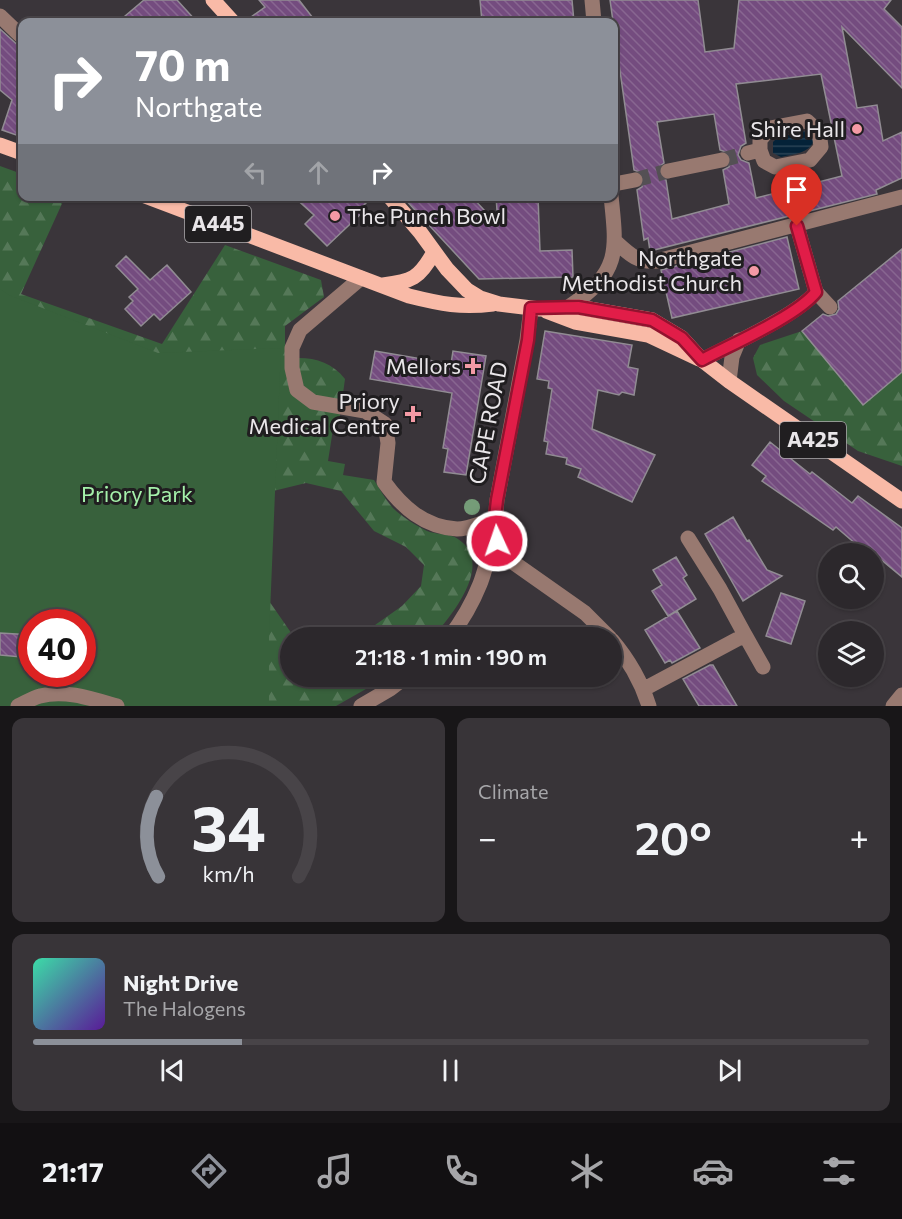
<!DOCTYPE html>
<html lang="en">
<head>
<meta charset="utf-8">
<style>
  :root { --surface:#2c282c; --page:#383438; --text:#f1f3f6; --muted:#a6a6a9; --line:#484448; --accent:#8c9099 }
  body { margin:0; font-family:Commissioner,sans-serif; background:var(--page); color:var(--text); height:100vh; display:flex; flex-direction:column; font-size:22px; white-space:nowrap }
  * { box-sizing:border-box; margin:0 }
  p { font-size:20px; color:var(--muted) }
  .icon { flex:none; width:33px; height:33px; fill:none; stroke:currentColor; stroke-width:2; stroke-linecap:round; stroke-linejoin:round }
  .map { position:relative; height:706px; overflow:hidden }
  .side { display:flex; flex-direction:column; gap:12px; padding:12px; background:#181618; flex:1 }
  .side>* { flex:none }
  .hud { position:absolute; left:18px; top:18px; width:600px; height:183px; border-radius:12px; box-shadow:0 2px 4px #0004,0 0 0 2px var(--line); background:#8c9099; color:#fff; overflow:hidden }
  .buttons { position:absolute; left:818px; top:543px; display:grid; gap:12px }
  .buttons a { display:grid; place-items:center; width:66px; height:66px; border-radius:50%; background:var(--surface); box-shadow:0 2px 4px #0004,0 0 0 2px var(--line); font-size:30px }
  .speed { position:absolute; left:18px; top:609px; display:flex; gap:12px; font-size:30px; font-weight:700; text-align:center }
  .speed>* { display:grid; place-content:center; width:78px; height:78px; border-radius:50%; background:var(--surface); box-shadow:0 2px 4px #0004,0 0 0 2px var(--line); line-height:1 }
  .speed .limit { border:9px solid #d22; background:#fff; color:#111 }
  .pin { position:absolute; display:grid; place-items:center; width:51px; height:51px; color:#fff; margin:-62px -26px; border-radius:50% 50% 50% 0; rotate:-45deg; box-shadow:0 0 6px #0007 }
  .pin .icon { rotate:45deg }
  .me { position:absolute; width:66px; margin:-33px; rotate:357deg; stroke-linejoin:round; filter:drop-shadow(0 0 4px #0008) }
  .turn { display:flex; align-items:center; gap:21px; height:126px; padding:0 18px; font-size:27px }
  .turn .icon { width:78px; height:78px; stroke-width:2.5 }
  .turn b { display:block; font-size:42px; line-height:51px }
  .lanes { display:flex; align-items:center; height:57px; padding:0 18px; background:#0003; justify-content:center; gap:30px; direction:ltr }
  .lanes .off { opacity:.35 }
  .big { font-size:45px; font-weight:600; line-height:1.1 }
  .side .tile { flex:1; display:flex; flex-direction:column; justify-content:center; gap:9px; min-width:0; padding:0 21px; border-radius:12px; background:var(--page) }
  .side .dial { align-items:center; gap:0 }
  .dial svg { height:156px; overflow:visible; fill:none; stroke:var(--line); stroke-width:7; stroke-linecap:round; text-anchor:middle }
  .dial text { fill:var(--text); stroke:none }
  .song { display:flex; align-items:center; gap:18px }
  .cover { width:72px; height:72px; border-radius:9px; background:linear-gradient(135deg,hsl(160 70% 55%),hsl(270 70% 35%)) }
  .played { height:6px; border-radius:3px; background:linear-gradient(90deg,var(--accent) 25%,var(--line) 25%) }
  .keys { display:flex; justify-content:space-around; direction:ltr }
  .heat { display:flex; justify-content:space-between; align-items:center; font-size:33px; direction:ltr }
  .side .tiles { flex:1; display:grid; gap:12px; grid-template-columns:1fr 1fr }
  .tile:last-child { grid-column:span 2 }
  .trip { position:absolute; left:280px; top:627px; width:342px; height:60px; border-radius:30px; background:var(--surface); box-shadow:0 2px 4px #0004,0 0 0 2px var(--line); font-weight:600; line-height:60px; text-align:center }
  .tab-bar { display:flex; height:96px; justify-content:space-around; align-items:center; background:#121012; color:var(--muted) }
  .tab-bar .icon { width:42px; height:42px }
  .tab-bar .active { color:var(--accent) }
  .tab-bar b { font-size:27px; color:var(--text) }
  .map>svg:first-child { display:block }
  .forest { fill:url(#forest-firs) }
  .green { fill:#38613c; fill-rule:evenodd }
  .water { fill:url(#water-rules) }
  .building { fill:url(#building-back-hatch); stroke:#918c93; stroke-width:1.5; fill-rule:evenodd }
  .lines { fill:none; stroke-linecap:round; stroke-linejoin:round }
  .minor-tunnel { stroke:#545054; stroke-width:15; stroke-dasharray:15 8; stroke-linecap:butt }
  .minor { stroke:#987970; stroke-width:15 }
  .major { stroke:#f9baa7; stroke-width:15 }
  .tree { fill:#759c78 }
  .route-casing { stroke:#92132f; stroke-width:15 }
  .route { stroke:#e11d48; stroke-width:10 }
  .poi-dot { fill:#f49aa5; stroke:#201e20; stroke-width:2 }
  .labels { text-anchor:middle; stroke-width:6; stroke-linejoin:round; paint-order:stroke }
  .shield { fill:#201e20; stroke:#adaaad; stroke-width:1.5 }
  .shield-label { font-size:21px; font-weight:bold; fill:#e9e6e9 }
  .poi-label { font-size:22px; fill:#e9e6e9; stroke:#201e20; text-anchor:end }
  .street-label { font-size:22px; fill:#e9e6e9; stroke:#201e20 }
  .park-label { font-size:22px; fill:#a5f1aa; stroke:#201e20 }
</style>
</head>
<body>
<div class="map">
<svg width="902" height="706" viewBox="0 0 902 706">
  <defs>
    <pattern id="forest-firs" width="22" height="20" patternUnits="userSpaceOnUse" patternTransform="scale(1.5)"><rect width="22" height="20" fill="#38613c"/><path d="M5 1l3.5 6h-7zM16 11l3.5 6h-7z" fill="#557858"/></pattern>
    <pattern id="water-rules" width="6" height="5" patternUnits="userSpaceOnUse" patternTransform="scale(1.5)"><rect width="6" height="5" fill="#042238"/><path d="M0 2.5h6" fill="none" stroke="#294255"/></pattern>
    <pattern id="building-back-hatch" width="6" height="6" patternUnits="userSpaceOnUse" patternTransform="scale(1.5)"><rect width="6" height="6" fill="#744c7f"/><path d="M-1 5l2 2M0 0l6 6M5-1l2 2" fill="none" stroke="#886691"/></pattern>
  </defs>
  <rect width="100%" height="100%" fill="#3a353a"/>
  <path class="forest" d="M0,166L22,174V196L65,197L21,294L162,344L225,245L321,280L324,297L285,326V359C309,356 330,360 345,379L339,422L334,423L328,461L345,464L343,475L374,480C380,489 385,499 392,507C400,516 417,526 427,531C436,535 450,533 458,539C495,563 452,615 433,637H358L402,606L421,586L424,565L406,547L374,531L341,491L306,483L265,493L267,598L294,637L291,638V676L387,677L336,706H86L114,591L0,603Z
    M802,331L863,404L902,372V466L858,451L784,401L757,375L753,358L760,345Z"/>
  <path class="green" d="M0,289L9,295L158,353L281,348L269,638V706H0ZM32,622H82V674H32Z"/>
  <path class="water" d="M804,131L810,134L814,140C809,154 793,154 781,157L773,153V142L777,138Z"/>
  <path class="building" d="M144,0H177L197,22H118Z
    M259,0H299L316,22H244L265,7Z
    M480,0H572L574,22H482Z
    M610,0H698L705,52L734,48L739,0H891L884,9L902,27V88L842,27L857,108L877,105L883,141L902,132V178L876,190L877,194L650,251L648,238L644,240L637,190L642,187L645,179L642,173L634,170ZM821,74L842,176L756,198L749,163L741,160L738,155L741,146L746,143L736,84ZM714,114L720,150L729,153L732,159L729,167L723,170L729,204L672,219L666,180L661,178L658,172L659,167L664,163L657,122Z
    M0,29L22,49V137L2,130L12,100L0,90Z
    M293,196H373L363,206L366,209L327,246L305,224L314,215Z
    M402,196H471L498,225L496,196H538L540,251L572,250L573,277L479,279Z
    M787,237L799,289L672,318L661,270Z
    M902,249V372L863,405L802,331L823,314L828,316L836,314L839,309L838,301Z
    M126,256L150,280L167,265L191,292L160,320L154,314L141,326L125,309L133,301L129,297L138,289L116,266Z
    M545,331L632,345L628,367L638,369L634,395L622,392L619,395L598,390L592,429L655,455L632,502L578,477L581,469L566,464L567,458L546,454L548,442L544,441L552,389L548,388L549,381L537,379Z
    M375,351L451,364L453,351L486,356L466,475L444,472L448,449L443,448L452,393L370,379Z
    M770,442L810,474L812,472L852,503L858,496L902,528V577L867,548L864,551L836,527L833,530L762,481L766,476L752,465Z
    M733,517L747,541L749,540L767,570L782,576L743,601L705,534Z
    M676,557L687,575L683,578L696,599L668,616L652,591L662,585L653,570Z
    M781,593L805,601L791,644L766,636Z
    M677,611L700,648L672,663L670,660L665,663L645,630Z
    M0,633L32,635V658L0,655Z
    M710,665H713L737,706H699L683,679Z"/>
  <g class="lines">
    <path class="minor-tunnel" d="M722,160L748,153
      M635,180L668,171"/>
    <path class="minor" d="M592,0L594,22
      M0,16L22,37
      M748,153L760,150L764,161L775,167L810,160L821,147L819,132L807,121L770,128L760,140V150
      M668,171L722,160
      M614,184L635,180
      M797,226L816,292L830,307
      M616,242C629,254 638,263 657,261L902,197
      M361,278L300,330L292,348V368L297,390L313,402L365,411L385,424L388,443L384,482C402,507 424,527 457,529C469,529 483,522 495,519
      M570,306C620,272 617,252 611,196
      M531,308L527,340L497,500C494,528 493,542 514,563L585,613L610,638
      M702,360C732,344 796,316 816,292
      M729,381L732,357L739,340
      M745,635L763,667
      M449,638C462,621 472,604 480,584C486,569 487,555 497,541
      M612,640C629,660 641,681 649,706
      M644,689L745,635L720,589L688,538
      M18,706C25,703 32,698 40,696C65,689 93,699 117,706
      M361,706L390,689L407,676
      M893,706L902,695"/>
    <path class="major" d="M213,0L233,22
      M0,145L22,153
      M145,196L409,296C441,304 461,308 493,304
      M389,196L420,232L447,269L467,290L480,298L499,304L540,309L578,307L652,320L682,338L702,360L729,381L902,501
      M383,285C412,281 419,279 434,252
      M546,311L575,322L648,335L699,359"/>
  </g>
  <circle class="tree" cx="472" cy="507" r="8"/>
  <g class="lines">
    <g class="route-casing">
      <path id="route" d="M497,541L494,526L497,500L528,340L531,308L578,307L652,320L682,338L702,360C732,344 797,316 816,292L797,226"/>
    </g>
    <use href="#route" class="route"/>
  </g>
  <g class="poi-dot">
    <circle cx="857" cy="129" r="6"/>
    <circle cx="335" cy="216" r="6"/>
    <circle cx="754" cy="271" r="6"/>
    <path d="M470 357h6v6h6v6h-6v6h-6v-6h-6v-6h6z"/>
    <path d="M410 405h6v6h6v6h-6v6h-6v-6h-6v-6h6z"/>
  </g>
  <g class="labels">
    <g class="shield">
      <rect x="185" y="206" width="66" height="36" rx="4.5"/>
      <rect x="780" y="422" width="66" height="36" rx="4.5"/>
    </g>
    <g class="shield-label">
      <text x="218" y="231">A445</text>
      <text x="813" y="447">A425</text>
    </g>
    <g class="poi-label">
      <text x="845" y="137">Shire Hall</text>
      <text x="347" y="224" text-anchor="start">The Punch Bowl</text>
      <text x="742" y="266">Northgate<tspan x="742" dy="25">Methodist Church</tspan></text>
      <text x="461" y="374">Mellors</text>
      <text x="400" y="409">Priory<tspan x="400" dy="25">Medical Centre</tspan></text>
    </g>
    <g class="street-label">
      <text transform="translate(488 423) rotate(-79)" y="8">CAPE ROAD</text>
    </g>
    <g class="park-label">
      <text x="137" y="502">Priory Park</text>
    </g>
  </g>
</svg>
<div class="buttons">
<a><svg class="icon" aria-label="search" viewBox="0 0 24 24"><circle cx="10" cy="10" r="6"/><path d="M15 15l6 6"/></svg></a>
<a><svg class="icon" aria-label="layers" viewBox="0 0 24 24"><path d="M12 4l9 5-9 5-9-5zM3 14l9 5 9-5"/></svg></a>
</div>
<div class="speed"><div class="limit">40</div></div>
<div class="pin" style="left:797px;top:226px;background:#d93025"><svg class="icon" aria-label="arrive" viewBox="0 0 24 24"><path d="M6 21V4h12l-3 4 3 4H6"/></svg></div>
<svg class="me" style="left:497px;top:541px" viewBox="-20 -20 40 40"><circle r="17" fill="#e11d48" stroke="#fff" stroke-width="3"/><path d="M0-11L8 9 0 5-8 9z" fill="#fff"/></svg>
<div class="trip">21:18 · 1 min · 190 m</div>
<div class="hud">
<div class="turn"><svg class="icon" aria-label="right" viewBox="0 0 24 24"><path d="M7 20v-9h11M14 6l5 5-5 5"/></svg><div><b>70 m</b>Northgate</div></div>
<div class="lanes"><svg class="icon off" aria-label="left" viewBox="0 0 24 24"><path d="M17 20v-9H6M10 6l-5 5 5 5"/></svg><svg class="icon off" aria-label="ahead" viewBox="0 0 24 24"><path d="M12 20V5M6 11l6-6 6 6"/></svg><svg class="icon" aria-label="right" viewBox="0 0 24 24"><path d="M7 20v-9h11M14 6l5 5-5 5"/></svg></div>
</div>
</div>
<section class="side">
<div class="tiles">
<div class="tile dial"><svg viewBox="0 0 100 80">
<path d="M14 69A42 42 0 1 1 86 69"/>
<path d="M14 69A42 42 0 0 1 13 28" stroke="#8c9099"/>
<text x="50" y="56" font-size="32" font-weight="700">34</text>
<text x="50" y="72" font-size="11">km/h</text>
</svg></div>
<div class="tile"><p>Climate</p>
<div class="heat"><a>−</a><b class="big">20°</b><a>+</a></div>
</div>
<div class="tile">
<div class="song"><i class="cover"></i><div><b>Night Drive</b><p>The Halogens</p></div></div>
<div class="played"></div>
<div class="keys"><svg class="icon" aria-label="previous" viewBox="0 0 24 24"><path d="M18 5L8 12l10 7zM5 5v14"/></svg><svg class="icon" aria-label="pause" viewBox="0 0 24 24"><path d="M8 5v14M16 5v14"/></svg><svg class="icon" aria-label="next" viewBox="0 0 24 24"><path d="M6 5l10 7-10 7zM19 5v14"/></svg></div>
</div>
</div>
</section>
<nav class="tab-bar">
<b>21:17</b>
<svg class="icon active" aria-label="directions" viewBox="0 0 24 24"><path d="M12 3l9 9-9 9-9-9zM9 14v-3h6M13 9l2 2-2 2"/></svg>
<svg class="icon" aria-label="music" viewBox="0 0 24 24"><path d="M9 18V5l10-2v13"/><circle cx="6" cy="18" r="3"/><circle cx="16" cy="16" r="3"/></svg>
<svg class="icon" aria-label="phone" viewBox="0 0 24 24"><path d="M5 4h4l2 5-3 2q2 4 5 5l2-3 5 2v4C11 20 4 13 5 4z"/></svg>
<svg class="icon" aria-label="climate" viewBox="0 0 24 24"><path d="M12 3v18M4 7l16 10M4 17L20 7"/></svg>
<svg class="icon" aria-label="car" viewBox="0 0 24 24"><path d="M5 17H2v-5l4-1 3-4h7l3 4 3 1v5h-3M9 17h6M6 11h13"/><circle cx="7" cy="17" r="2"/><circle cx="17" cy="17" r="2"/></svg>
<svg class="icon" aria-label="filters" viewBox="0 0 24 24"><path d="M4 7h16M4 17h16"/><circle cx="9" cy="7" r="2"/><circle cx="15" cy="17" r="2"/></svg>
</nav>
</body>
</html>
